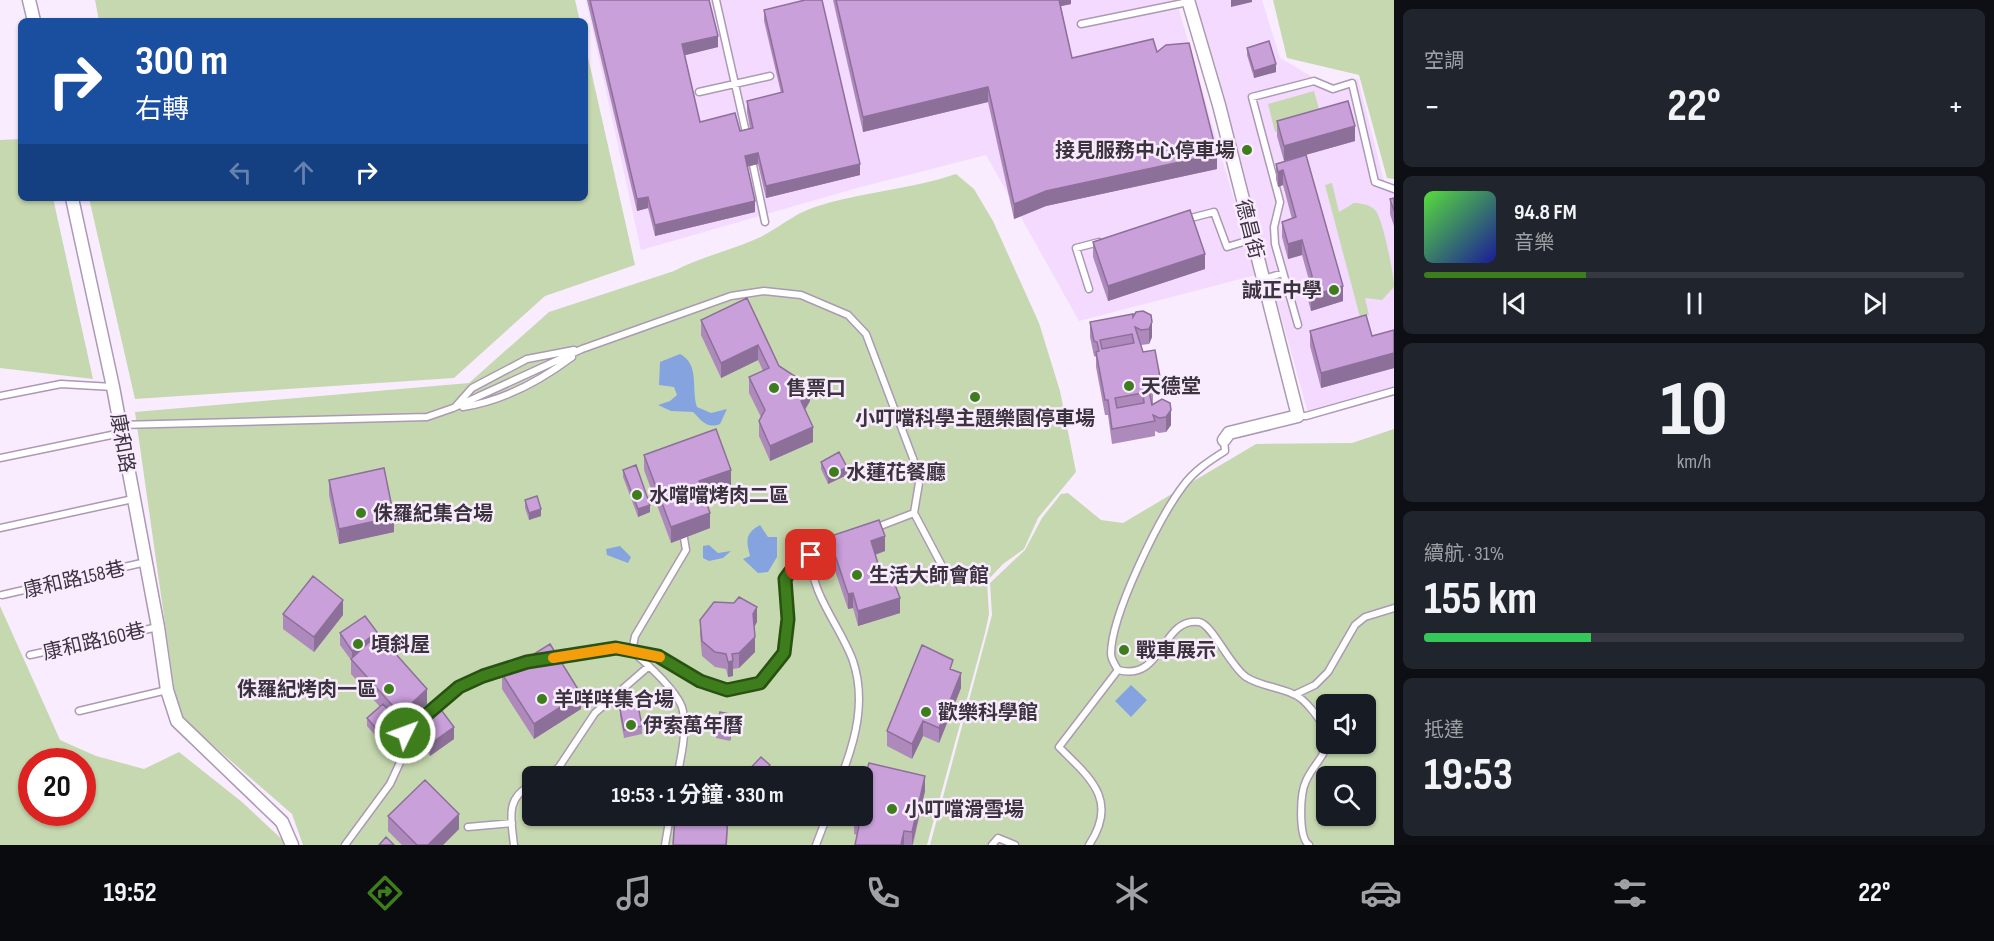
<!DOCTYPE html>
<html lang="zh-TW">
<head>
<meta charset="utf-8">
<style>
  :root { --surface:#171b24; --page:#20242c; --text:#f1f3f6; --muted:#9ea1a6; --line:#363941; --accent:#3d7d1c }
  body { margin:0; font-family:"Sofia Sans Condensed","Noto Sans TC",sans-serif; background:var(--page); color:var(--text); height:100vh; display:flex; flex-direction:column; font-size:22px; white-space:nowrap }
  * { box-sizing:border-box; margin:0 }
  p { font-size:20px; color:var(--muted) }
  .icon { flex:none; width:33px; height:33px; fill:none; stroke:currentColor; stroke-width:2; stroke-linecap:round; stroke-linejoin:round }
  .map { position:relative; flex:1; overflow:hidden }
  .details { display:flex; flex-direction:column; gap:9px; padding:9px; background:#0d0f14; width:600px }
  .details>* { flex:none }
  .top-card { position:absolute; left:18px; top:18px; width:570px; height:183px; border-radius:9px; box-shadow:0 2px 4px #0004; background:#1a4fa0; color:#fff; overflow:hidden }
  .fabs { position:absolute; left:1316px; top:694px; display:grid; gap:12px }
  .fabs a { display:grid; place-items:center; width:60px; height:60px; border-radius:9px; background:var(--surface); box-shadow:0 2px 4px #0004; font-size:30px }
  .speed { position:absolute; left:18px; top:748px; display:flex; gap:12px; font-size:30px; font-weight:700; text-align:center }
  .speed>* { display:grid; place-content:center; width:78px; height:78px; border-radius:50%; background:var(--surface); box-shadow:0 2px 4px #0004; line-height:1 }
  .speed .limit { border:9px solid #d22; background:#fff; color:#111 }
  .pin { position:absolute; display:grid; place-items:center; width:51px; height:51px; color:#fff; margin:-26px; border-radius:12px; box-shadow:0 3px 9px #0006 }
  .me { position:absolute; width:66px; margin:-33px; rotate:48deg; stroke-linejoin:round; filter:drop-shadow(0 0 4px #0008) }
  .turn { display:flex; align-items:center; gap:21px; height:126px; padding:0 18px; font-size:27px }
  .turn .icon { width:78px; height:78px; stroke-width:2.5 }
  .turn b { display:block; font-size:42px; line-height:51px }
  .lanes { display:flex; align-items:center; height:57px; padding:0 18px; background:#0003; justify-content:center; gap:30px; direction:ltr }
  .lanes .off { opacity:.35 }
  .big { font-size:45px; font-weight:700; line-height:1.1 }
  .details .tile { flex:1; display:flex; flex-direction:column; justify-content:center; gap:9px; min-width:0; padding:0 21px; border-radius:9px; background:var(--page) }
  .details .dial { align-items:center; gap:0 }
  .dial b { font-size:78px; line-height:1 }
  .song { display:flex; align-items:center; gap:18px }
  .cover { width:72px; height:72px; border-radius:9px; background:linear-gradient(135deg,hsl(110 70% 55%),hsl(240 70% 35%)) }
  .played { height:6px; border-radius:3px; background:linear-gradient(90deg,var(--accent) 30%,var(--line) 30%) }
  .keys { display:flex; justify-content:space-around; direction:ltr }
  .heat { display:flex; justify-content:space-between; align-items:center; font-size:33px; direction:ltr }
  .charge { height:9px; border-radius:4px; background:linear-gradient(90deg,#34c759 31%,var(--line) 0) }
  .trip { position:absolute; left:522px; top:766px; width:351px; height:60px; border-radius:9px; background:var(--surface); box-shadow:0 2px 4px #0004; font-weight:700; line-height:60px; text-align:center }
  .menu { display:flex; height:96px; justify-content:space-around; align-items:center; background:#090b0e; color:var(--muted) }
  .menu .icon { width:42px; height:42px }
  .menu .on { color:var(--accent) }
  .menu b { font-size:27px; color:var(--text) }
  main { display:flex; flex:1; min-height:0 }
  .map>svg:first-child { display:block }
  .built { fill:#f3dafe }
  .green { fill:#c6d8af; fill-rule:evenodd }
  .water { fill:#85a4df }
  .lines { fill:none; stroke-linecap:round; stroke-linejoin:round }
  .service-casing { stroke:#ac99b4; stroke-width:9 }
  .minor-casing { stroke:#ac99b4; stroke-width:15 }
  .service { stroke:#fff; stroke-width:6 }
  .minor { stroke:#fff; stroke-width:12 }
  .wall { fill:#ae8abc }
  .shaded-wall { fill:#8d7099 }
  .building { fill:#caa0db; stroke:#8d7099; stroke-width:1.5; fill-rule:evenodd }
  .route-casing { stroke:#285112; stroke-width:15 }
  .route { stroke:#3d7d1c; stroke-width:10 }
  .slow { stroke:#f59e0b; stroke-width:10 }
  .poi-dot { fill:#3d7d1c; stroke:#f9ecfe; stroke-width:2 }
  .labels { text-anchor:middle; stroke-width:5; stroke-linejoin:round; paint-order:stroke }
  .poi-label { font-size:20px; font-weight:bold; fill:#3b333e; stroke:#f9ecfe; text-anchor:start }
  .street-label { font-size:20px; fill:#3b333e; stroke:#f9ecfe }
</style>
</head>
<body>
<main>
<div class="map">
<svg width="1394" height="845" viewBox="0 0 1394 845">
  <rect width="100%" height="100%" fill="#f9ecfe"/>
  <path class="built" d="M586,0H1176L1256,275L1079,321L986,155L857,188L641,250Z
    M1193,0H1262L1280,58L1316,79L1334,84L1358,79L1384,181L1394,184V395L1310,420Z"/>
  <path class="green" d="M95,0H575L580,21H99Z
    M1273,0H1394V179L1387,178L1359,75L1287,58Z
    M585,44L635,265L545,296L454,378L135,399L89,198H585Z
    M1314,91L1322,120L1275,132L1268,104Z
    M21,139V198H53L93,379L0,368V140Z
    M956,174L974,189L993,221L1039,323L1060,391L1076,472L1038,518L1024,549L1003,564L987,581L989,614L985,633L927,845H303L292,814L178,715L135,412L469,383L549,312L674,271C700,257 729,251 756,239C775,231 792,215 812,208C859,192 909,190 956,174ZM532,777H862V816H532Z
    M1332,183L1339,212L1354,203C1361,203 1371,205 1376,211C1383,221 1394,274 1394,287L1382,300L1365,298L1369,315L1360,317L1325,185Z
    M1394,429V845H930L992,615L990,583L1025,550L1042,518L1061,494L1068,493L1101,520L1123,523L1256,444L1352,443ZM1326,705H1365V744H1326ZM1326,777H1365V816H1326Z
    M0,606L60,740L96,756L144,769L179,752L242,802L288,845H0ZM32,762H82V813H32Z"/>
  <path class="water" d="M680,354C700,364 691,389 697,407L711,413L727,409L720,424C707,429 702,421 693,412L671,411L658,405L670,401L677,395L674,387L659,385L660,362Z
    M760,525L768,537H777V557L768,572L758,573L743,559L750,556C746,541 745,533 760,525Z
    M709,545L718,553L731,551L723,558L709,561L703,558V546Z
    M620,546L631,557L628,563L607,555L606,549Z
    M1131,685L1147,700L1131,717L1115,701Z"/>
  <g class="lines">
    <g class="service-casing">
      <path id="service" d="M716,0L747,137
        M1081,24L1188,2
        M699,92L770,76
        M753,165L765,222
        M1187,219L1214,212L1227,247L1253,239
        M1264,279L1283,273
        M1089,289L1076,248L1099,242
        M1298,325L1275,244L1274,227L1280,202L1252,97L1314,81L1333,89L1352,83L1375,182L1394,189
        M0,396L61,384L113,387
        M456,406L472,388L527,359L574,350
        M463,407C502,401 540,381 572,357
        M1298,416H1306L1394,391
        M120,425L427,417L453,408L582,349L731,296L764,291L801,295L848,315L866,334L920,477L914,513L941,564
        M1224,440L1225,451C1209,461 1194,471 1183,486C1159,518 1111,615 1111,654C1111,659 1115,665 1118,670C1164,682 1161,617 1199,622C1212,624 1230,666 1246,677C1260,686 1278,687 1293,694C1305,698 1321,720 1326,732
        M0,458L121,433
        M0,528L133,499
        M875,528L914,513
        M836,545L811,555C810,594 840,625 853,661C866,700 856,739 841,777
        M2,595L146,562
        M30,655L158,627
        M550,658L616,648L658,656L700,681L727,690L760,683L784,653L788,619L785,579L793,568H811
        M1296,694L1315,685L1328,672L1355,625L1365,617L1394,608
        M431,710L458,687L523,663
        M79,711L167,690
        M546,777L559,767L595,713L649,666
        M677,777C681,757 687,732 683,711C680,693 646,663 632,651L635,636L686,550L684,538
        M468,827L512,823
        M345,845L390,784L403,756L405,733L417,722
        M514,845C511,819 505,797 532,785
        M665,845L670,816
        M816,845L827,816
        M992,845L998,838L1015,845
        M1089,845C1119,800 1090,778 1059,747L1118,670
        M1309,845C1298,837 1300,793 1306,781C1312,767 1323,758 1328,744"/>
    </g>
    <g class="minor-casing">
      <path id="minor" d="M29,0L34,21
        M1188,0L1219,105L1298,416L1229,433L1224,440
        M72,198L113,387L158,627L167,690L177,721L282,822L292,845"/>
    </g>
    <use href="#service" class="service"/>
    <use href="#minor" class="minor"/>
  </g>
  <path class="wall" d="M587,0H709L718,47L685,55L700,122L740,131L750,128L747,112V101L781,93L764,21V10L860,175L766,198L758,164L747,167L755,212L655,236L648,208L637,211Z
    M833,0H1071V4L1061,6L1072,58L1157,52L1217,169L1046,206L1014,219L988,102L863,132Z
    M1247,48L1276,72L1254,78L1247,55Z
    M1277,121L1355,141L1284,161L1277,136Z
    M1306,155L1343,301L1311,311L1308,300V285L1310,284L1302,255L1288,259L1282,237V222L1292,219L1283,185L1278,187L1276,179V164Z
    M1394,198V226L1390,214V199Z
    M1093,242L1205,269L1108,301L1093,257Z
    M747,298L779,366L810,401L805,410L813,442L770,461L759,436V421L761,417L749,393V377L763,371L758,360L721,378L701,335V320Z
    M1143,311L1152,337L1149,344L1141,345L1143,352L1160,377V392L1153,394V404L1162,399L1171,425L1166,432L1159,433L1155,431V436L1112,444L1108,415H1105L1096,367V357L1094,356L1090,337V322L1133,317Z
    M1394,330V368L1321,388L1310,346V331L1372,336Z
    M644,455L731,485L704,495L710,528L671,543L644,470Z
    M821,462L847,475L828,484L821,469Z
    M623,470L650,512L638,517L623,477Z
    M329,480L394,532L339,544L329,495Z
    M525,500L541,516L529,520L525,508Z
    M830,540L885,551L875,555L884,583L900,613L858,626L853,608L848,609L830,556Z
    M734,603L757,622L754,627L755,652L739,668L733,669V676L728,677L726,669L715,667L702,656L700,635V620Z
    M283,614L343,615L314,652L283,629Z
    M340,633L377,635L427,704L400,729L399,727V730L383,744L367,726V718L380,707L351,674V660L340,645Z
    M953,670L961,688L939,743L923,736L912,759L887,746V731Z
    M502,674L581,709L534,739L502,689Z
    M620,709L642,726V734L624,738L620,716Z
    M412,720L454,739L430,756L412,731Z
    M734,723L730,741L716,738V730Z
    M925,791L913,845H855L857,835L854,834V819Z
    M388,816L459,829L443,845H402L388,831Z"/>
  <path class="shaded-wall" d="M1057,0H1071V4L1057,7Z
    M1231,0H1252V2L1231,7Z
    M718,36V47L682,56V44Z
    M1276,64V72L1254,78V71Z
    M988,87V102L863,132V117Z
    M1355,126V141L1284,161V146Z
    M758,153V164L745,167V156Z
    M1217,154V169L1046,206L1014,219V204L1046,191Z
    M860,164V175L766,198V186Z
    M1283,170V185L1278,187V172Z
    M648,197V208L637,211V199Z
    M755,201V212L655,236V225Z
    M1302,240V255L1288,259V244Z
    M1205,254V269L1108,301V286Z
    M1343,286V301L1311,311V296Z
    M1152,322V337L1149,344V329Z
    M758,345V360L721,378V363Z
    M1394,353V368L1321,388V373Z
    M810,386V401L801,416V401Z
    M1171,410V425L1166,432V417Z
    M813,427V442L770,461V446Z
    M847,467V475L828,484V477Z
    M731,470V485L699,496V481Z
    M650,505V512L638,517V509Z
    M541,509V516L529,520V513Z
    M710,513V528L671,543V527Z
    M394,517V532L339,544V529Z
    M885,536V551L871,556V541Z
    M853,593V608L848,609V594Z
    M900,598V613L858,626V611Z
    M343,600V615L314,652V637Z
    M757,607V622L753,629V614Z
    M377,632V644L352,660V651Z
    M755,637V652L739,668V653Z
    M733,661V676L728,677V662Z
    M961,673V688L939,743V728Z
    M427,689V704L400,729V714Z
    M581,694V709L534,739V724Z
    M734,715V723L730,741V733Z
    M923,721V736L912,759V744Z
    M399,722V730L383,744V736Z
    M454,727V739L430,756V744Z
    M770,765V773L766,777H759Z
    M925,776V791L912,845V832Z
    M459,814V829L443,845H428Z
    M728,816L727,845H726Z
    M904,831V845H901Z"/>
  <path class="building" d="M590,0H709L718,36L682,44L700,122L735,113L740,131L753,128L747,101L783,92L764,10L805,0H822L860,164L766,186L758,153L745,156L755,201L655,225L648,197L637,199Z
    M836,0H1059L1072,58L1153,39L1157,52L1166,45L1189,43L1217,154L1046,191L1014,204L988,87L863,117Z
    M1269,41L1276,64L1254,71L1247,48Z
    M1348,101L1355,126L1284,146L1277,121Z
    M1306,155L1343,286L1311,296L1308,285L1314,283L1302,240L1288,244L1282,222L1296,217L1283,170L1278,172L1276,164Z
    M1394,198V211L1390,199Z
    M1190,210L1205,254L1108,286L1093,242Z
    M747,298L779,366L810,386L801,401L813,427L770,446L759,421L765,410L749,377L769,368L758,345L721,363L701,320Z
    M1143,311L1151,315L1152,322L1149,329L1141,330L1135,327L1143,352L1155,350L1160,377L1151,379L1153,390L1149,391L1152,405L1162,399L1170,403L1171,410L1166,417L1159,418L1153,415L1155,421L1112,429L1108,400H1105L1096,352L1099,351L1097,342L1094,341L1090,322L1133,314V317L1136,312ZM1132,334L1134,343L1102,349L1100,340ZM1143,393L1144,403L1117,408L1115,398Z
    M1366,315L1372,336L1394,330V353L1321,373L1310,331Z
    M716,429L731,470L699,481L710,513L671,527L644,455Z
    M839,452L847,467L828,477L821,462Z
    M636,465L650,505L638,509L623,470Z
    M384,468L394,517L339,529L329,480Z
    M537,496L541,509L529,513L525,500Z
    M879,520L885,536L871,541L884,583L893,579L900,598L858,611L853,593L848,594L830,540L831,536Z
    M313,576L343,600L314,637L283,614Z
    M739,597L757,607L753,614L755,637L739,653L732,654L733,661L728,662L726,654L715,652L702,641L700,620L714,602L734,603Z
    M365,616L377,632L352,651L340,633Z
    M378,634L427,689L400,714L351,659Z
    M550,644L581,694L534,724L502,674Z
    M922,645L953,660L950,669L961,673L939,728L923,721L912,744L887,731Z
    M436,703L454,727L430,744L412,720Z
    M383,704L399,722L383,736L367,718Z
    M638,705L642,726L624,730L620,709Z
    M720,712L734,715L730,733L716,730Z
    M761,757L770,765L759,777H742Z
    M869,763L925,776L912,832L904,831L901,845H855L860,821L854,819L855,816H862V787Z
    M425,780L459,814L428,845H417L388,816Z
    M675,816H728L726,845H673Z
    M386,837L394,845H379Z"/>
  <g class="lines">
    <g class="route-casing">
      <path id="route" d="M405,733L459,687L483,676L527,662L616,648L658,656L700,681L727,690L760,683L784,653L788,619L785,579L793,568H811V555"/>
    </g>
    <use href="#route" class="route"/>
    <path class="slow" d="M553,658L616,648L660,657"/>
  </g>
  <g class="poi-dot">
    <circle cx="1247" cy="150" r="6"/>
    <circle cx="1334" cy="290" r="6"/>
    <circle cx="1129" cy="386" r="6"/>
    <circle cx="774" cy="388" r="6"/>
    <circle cx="975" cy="397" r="6"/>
    <circle cx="834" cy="472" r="6"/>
    <circle cx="637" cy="495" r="6"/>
    <circle cx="361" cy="513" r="6"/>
    <circle cx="857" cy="575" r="6"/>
    <circle cx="358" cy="644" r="6"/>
    <circle cx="1124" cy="650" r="6"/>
    <circle cx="389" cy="689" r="6"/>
    <circle cx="542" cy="699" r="6"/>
    <circle cx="926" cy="712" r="6"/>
    <circle cx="631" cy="725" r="6"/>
    <circle cx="892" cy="809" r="6"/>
  </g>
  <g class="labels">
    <g class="poi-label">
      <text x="1235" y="157" text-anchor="end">接見服務中心停車場</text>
      <text x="1322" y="297" text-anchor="end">誠正中學</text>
      <text x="1141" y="393">天德堂</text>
      <text x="786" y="395">售票口</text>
      <text x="975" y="425" text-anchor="middle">小叮噹科學主題樂園停車場</text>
      <text x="846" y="479">水蓮花餐廳</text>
      <text x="649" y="502">水噹噹烤肉二區</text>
      <text x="373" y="520">侏羅紀集合場</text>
      <text x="869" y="582">生活大師會館</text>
      <text x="370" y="651">頃斜屋</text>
      <text x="1136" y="657">戰車展示</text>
      <text x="377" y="696" text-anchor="end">侏羅紀烤肉一區</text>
      <text x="554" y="706">羊咩咩集合場</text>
      <text x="938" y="719">歡樂科學館</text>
      <text x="643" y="732">伊索萬年曆</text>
      <text x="904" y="816">小叮噹滑雪場</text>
    </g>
    <g class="street-label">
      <text transform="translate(1250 229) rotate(76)" y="7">德昌街</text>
      <text transform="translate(123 443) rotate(80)" y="7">康和路</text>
      <text transform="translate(74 579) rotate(-13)" y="7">康和路158巷</text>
      <text transform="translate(94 641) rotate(-13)" y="7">康和路160巷</text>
    </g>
  </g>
</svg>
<div class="fabs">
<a><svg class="icon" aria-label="sound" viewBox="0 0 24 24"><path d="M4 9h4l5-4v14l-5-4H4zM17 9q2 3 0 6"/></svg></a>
<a><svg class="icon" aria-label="search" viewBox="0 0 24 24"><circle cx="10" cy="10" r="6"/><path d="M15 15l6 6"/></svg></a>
</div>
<div class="speed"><div class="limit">20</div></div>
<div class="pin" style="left:811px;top:555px;background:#d93025"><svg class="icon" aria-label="arrive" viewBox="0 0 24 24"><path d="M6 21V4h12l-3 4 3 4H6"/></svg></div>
<svg class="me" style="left:405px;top:733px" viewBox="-20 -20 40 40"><circle r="17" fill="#3d7d1c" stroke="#fff" stroke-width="3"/><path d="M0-11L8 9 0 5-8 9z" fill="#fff"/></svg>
<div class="trip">19:53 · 1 分鐘 · 330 m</div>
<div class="top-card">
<div class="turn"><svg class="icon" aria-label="right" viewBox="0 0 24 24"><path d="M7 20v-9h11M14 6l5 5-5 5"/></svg><div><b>300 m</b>右轉</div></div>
<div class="lanes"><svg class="icon off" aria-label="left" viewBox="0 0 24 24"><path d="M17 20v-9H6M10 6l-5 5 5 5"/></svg><svg class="icon off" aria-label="ahead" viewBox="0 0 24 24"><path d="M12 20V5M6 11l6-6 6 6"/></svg><svg class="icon" aria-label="right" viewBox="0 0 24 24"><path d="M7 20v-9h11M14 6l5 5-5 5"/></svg></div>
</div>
</div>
<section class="details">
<div class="tile"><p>空調</p>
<div class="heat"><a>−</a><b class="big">22°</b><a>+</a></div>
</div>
<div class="tile">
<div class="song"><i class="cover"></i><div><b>94.8 FM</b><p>音樂</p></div></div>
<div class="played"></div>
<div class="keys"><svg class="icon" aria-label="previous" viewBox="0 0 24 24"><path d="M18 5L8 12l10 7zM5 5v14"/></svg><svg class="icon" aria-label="pause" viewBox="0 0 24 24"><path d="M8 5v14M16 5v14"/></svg><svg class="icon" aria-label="next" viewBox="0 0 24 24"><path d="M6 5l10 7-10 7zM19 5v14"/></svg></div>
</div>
<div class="tile dial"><b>10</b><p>km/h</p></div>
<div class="tile"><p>續航 · 31%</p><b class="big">155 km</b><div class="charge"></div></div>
<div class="tile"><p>抵達</p><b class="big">19:53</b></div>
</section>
</main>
<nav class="menu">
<b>19:52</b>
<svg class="icon on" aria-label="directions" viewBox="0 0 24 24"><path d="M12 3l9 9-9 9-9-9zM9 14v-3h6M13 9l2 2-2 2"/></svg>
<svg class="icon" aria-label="music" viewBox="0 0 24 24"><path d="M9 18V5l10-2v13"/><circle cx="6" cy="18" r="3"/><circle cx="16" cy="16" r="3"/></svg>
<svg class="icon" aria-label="phone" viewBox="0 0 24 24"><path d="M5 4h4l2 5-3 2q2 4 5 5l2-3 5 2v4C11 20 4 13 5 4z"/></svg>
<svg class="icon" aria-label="climate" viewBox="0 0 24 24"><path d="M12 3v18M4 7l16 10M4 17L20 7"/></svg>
<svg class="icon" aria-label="car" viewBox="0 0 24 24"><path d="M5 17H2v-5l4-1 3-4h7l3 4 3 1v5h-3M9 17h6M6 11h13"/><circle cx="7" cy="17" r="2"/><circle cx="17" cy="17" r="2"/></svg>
<svg class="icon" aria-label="filters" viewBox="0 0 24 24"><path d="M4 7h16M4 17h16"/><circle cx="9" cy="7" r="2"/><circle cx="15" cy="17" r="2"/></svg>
<b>22°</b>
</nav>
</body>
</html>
